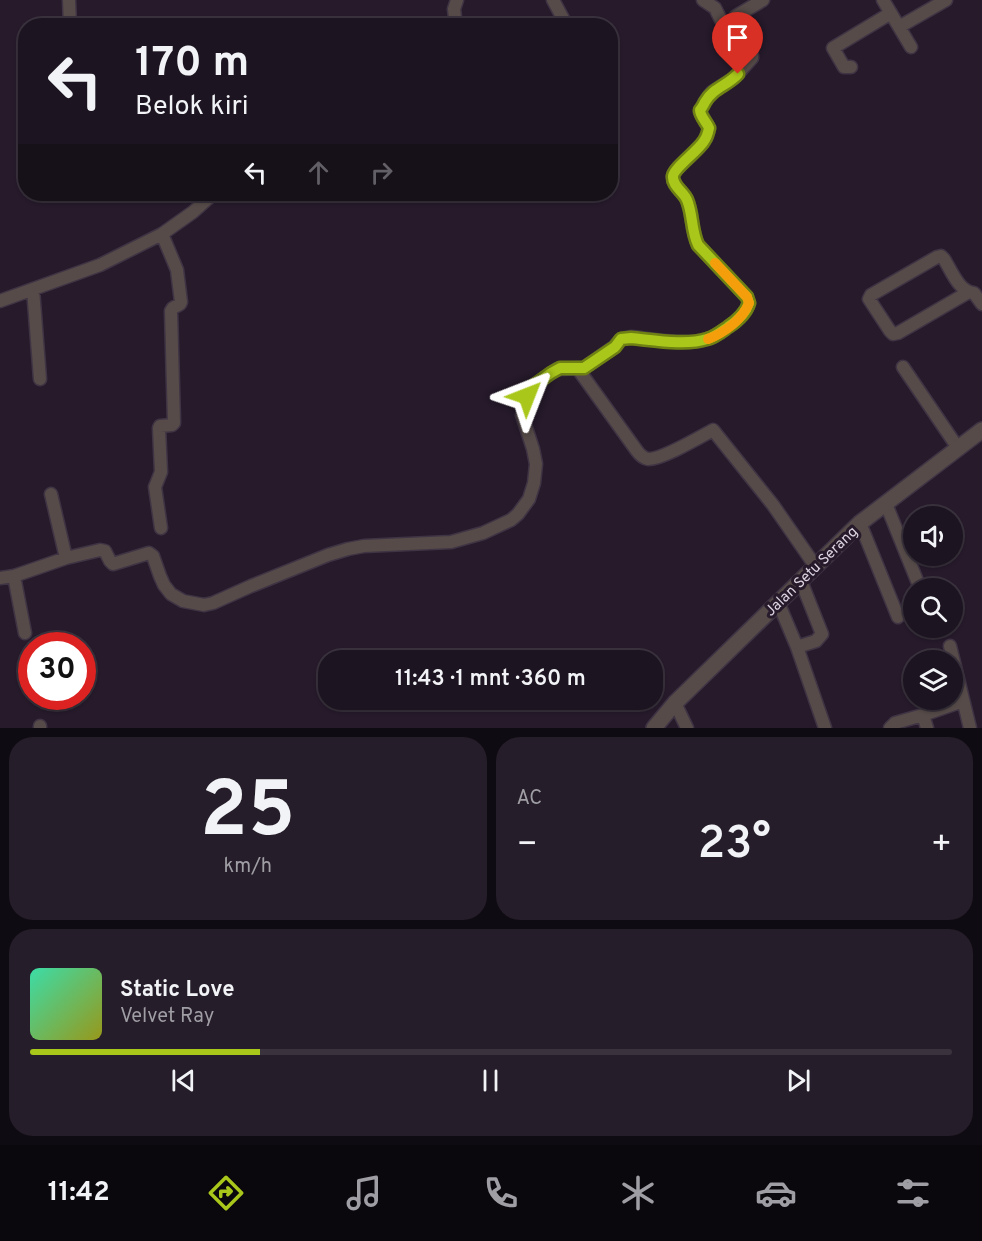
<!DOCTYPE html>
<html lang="id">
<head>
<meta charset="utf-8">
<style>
  :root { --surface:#1c1420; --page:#251d29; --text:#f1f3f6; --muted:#a09ea5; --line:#3a333e; --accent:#a9c71b }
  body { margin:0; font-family:Overpass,sans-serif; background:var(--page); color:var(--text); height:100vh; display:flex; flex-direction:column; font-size:22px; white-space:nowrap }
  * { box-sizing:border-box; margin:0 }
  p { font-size:20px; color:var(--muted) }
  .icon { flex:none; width:33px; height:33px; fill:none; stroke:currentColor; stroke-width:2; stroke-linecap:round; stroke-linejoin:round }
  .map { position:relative; height:728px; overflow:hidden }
  .sheet { display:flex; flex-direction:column; gap:9px; padding:9px; background:#0f0b12; flex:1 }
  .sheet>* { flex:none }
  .hud { position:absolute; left:18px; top:18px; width:600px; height:183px; border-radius:24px; box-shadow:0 2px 4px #0004,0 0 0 2px var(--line); background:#1c1420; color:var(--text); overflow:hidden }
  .fabs { position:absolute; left:903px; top:506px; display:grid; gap:12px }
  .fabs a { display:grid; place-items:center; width:60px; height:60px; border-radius:50%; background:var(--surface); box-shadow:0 2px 4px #0004,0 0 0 2px var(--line); font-size:30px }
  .speed { position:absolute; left:18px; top:632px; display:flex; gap:12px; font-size:30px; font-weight:700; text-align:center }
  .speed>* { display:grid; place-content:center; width:78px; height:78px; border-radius:50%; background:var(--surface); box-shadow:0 2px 4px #0004,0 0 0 2px var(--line); line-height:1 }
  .speed .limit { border:9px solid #d22; background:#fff; color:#111 }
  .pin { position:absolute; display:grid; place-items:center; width:51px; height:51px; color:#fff; margin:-62px -26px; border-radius:50% 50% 50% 0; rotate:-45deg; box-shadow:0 0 6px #0007 }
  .pin .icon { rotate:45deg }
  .me { position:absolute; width:66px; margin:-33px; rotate:45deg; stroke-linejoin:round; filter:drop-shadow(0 0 4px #0008) }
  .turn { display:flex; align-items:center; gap:21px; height:126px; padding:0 18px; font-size:27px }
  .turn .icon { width:78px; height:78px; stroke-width:2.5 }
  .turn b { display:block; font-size:42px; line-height:51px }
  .lanes { display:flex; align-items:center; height:57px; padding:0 18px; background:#0003; justify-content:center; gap:30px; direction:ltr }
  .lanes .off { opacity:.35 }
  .big { font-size:45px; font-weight:600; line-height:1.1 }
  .sheet .card { flex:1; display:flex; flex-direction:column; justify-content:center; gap:9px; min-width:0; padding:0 21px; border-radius:24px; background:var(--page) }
  .sheet .dial { align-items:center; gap:0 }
  .dial b { font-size:78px; line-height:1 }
  .song { display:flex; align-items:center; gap:18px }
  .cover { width:72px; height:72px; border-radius:9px; background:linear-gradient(135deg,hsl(160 70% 55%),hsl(60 70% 35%)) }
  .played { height:6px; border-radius:3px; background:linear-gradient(90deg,var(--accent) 25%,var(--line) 25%) }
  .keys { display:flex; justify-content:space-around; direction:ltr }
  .heat { display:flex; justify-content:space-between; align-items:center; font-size:33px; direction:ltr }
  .sheet .tiles { flex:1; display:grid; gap:9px; grid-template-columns:1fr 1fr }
  .card:last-child { grid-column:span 2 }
  .trip { position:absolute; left:318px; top:650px; width:345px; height:60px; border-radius:24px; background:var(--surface); box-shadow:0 2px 4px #0004,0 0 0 2px var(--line); font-weight:600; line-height:60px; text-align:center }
  .dock { display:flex; height:96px; justify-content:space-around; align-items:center; background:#0b080d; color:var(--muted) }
  .dock .icon { width:42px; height:42px }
  .dock .active { color:var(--accent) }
  .dock b { font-size:27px; color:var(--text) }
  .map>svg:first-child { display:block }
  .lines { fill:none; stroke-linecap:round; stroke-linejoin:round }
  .minor-casing { stroke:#3f3444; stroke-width:15 }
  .tertiary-casing { stroke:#3f3444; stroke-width:18 }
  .minor { stroke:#564b48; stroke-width:12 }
  .tertiary { stroke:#564b48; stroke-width:15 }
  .route-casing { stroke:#6e8112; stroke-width:15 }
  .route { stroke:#a9c71b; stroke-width:10 }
  .slow { stroke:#f59e0b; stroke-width:10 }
  .labels { text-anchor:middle; stroke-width:6; stroke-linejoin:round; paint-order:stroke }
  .street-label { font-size:15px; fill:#dbd3df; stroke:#261a2b }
</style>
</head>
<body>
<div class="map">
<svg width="982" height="728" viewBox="0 0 982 728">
  <rect width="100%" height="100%" fill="#261a2b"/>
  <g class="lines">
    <g class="minor-casing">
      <path id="minor" d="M69,0L70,26
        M553,0L567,26
        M703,0L715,8L723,24L736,21
        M883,0L911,47
        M241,24L242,26
        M456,26L454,9L457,0
        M899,27L946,0
        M851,67H844L833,48L891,13
        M33,289L40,379
        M967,293L898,333L893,334L890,331L869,299L871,295L937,257L941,256L944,259C951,270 959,292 974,293L982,304
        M0,301L100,265L162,234L193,212L213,194
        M903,367L958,448
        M578,369L637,451C640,455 643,458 648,459C661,460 700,437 713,430L773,505L816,567
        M51,494L66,558
        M886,504L920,588
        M860,523L898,617
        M161,528L155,487L161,472L159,428L160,426L172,425L174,423L171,311L173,308L180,304L181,302L177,270L162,234
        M14,576L25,633
        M0,578L14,576L66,558L100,550L105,551L110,561L113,564L149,553L153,556L160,576L164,585L171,594L183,601L204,605L213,603L251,586L328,555L348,549L364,546L451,542L483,533L511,520L518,514L529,499L534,483L536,464L533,449L522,415L527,396L533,386L557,369L584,368L614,347L621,339L631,337C651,339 688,346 707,339C715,337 721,332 728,327C737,321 746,313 749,303L747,297L698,245C691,231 693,214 687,200C684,192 672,186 673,176C674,168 699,150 704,141C707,137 708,133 709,128L700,112L701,109L706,100L712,92L734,78L752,58V56L737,24L736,16L763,0
        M778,602L797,647L825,728
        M950,646L970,728
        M797,647L816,641L822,634L801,581
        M675,703L687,728
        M923,715L927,728
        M40,726V728
        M890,728L895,723L923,715L963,701"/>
    </g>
    <g class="tertiary-casing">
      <path id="tertiary" d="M654,728L675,703L860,523L982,430"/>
    </g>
    <use href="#minor" class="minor"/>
    <use href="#tertiary" class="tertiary"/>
  </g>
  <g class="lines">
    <g class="route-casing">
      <path id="route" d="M527,396L533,386L551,373L560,368H584L615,347L621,339L631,338C653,340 686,346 707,339C715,337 721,332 728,327C737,321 746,313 749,303L747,297L698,245C691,230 693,214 687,200C684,192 672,186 673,176C674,168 699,150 704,141C707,137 708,133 709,128C707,123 700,116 700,110C701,109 704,104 705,102C714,87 727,86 738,74"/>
    </g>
    <use href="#route" class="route"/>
    <path class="slow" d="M708,339C724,333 743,319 749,303L747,297L715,263"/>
  </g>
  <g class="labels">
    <g class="street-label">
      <text transform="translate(811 571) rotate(-44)" y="5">Jalan Setu Serang</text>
    </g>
  </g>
</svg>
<div class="fabs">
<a><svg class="icon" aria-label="sound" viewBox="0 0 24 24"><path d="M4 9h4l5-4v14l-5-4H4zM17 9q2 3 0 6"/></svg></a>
<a><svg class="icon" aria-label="search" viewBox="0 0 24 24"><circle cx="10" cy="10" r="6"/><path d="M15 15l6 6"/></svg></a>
<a><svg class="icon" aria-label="layers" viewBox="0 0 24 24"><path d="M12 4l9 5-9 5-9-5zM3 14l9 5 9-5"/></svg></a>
</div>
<div class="speed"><div class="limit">30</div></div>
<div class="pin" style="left:738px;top:74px;background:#d93025"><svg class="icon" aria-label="arrive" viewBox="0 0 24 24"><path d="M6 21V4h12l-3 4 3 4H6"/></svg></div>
<svg class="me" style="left:527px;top:396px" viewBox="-20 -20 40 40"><path d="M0-17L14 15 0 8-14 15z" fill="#a9c71b" stroke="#fff" stroke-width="4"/></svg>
<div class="trip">11:43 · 1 mnt · 360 m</div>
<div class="hud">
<div class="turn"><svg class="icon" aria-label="left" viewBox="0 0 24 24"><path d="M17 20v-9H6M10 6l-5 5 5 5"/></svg><div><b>170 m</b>Belok kiri</div></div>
<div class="lanes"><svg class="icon" aria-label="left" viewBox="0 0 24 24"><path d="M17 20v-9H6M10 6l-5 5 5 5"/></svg><svg class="icon off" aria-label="ahead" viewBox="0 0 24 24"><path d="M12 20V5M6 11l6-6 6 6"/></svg><svg class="icon off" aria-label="right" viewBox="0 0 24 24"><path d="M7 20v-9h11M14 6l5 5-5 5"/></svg></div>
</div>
</div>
<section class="sheet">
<div class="tiles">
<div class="card dial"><b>25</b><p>km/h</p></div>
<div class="card"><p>AC</p>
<div class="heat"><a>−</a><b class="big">23°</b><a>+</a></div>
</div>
<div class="card">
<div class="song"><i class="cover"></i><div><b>Static Love</b><p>Velvet Ray</p></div></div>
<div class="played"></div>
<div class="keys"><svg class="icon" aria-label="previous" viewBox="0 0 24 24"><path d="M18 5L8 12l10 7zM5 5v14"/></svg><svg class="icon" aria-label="pause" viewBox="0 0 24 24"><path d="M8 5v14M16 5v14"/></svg><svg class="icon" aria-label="next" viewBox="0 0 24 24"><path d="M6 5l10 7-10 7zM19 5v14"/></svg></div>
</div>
</div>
</section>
<nav class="dock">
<b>11:42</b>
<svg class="icon active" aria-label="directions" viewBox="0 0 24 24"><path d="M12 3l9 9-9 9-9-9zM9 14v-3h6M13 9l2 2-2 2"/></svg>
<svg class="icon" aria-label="music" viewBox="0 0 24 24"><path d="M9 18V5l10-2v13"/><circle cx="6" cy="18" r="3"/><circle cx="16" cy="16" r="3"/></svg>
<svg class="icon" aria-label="phone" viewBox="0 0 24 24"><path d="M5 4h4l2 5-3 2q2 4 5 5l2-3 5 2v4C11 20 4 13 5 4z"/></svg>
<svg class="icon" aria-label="climate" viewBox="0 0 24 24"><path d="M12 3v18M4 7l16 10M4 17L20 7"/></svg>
<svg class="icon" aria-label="car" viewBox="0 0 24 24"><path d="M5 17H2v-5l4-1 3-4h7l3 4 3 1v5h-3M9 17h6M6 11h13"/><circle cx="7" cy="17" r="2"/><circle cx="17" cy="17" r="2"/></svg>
<svg class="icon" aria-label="filters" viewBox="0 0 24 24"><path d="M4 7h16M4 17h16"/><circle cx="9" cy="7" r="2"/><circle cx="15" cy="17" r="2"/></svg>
</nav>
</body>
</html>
